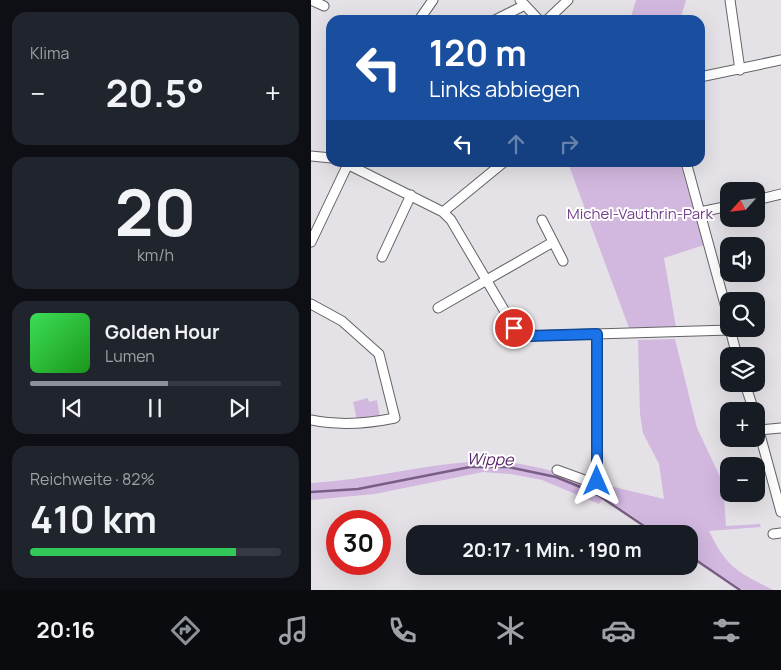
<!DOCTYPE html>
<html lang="de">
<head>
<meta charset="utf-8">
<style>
  :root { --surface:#171b24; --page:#20242c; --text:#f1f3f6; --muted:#9ea1a6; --line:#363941; --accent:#8c9099 }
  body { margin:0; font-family:Manrope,sans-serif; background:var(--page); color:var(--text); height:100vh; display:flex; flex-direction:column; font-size:19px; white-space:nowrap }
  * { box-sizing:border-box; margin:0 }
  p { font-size:16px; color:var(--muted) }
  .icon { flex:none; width:28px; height:28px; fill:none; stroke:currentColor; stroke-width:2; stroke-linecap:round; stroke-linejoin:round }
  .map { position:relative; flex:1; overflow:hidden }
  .drawer { display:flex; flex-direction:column; gap:12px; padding:12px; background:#0d0f14; width:311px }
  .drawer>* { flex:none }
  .banner { position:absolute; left:15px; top:15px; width:379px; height:152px; border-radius:15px; box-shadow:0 5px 20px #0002; background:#1a4fa0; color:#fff; overflow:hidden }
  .needle { width:32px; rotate:243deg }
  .buttons { position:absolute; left:409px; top:182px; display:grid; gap:10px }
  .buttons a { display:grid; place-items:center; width:45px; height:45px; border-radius:10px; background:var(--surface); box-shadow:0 5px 20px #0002; font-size:25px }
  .speed { position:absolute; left:15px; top:510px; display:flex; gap:10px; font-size:25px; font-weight:700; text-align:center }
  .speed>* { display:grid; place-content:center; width:65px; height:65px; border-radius:50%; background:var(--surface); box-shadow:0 5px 20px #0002; line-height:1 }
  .speed .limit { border:8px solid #d22; background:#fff; color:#111 }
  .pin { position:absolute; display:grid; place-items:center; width:42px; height:42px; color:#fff; margin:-21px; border:2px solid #fff; border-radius:50%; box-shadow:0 1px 5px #0007 }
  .me { position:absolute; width:55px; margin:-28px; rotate:0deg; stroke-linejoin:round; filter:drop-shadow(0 0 4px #0008) }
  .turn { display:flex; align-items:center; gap:18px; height:105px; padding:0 20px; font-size:22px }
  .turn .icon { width:65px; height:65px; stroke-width:2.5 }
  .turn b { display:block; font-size:35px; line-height:42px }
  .lanes { display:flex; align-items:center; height:48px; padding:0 20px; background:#0003; justify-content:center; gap:25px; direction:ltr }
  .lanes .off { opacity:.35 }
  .big { font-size:38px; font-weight:700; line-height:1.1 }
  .drawer .widget { flex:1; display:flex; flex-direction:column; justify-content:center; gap:8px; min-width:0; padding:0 18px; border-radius:15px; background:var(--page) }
  .drawer .dial { align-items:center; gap:0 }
  .dial b { font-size:65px; line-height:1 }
  .song { display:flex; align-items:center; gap:15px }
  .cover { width:60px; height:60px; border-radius:8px; background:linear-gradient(135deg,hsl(130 70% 55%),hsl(120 70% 35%)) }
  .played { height:5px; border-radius:2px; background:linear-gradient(90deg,var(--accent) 55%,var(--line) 55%) }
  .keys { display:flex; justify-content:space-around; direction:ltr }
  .heat { display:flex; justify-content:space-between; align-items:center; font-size:28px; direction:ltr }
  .charge { height:8px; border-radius:4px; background:linear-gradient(90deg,#34c759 82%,var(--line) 0) }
  .trip { position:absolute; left:95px; top:525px; width:292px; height:50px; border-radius:15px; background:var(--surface); box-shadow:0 5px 20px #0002; font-weight:700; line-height:50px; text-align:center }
  .tabs { display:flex; height:80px; justify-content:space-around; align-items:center; background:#090b0e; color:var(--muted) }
  .tabs .icon { width:35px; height:35px }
  .tabs .on { color:var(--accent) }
  .tabs b { font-size:22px; color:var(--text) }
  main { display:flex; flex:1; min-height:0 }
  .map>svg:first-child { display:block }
  .green { fill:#d2b8df }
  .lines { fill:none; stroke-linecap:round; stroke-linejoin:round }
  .stream { stroke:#7a5d87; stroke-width:2.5 }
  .minor-casing { stroke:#656266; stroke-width:11 }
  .minor { stroke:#fff; stroke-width:9 }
  .route-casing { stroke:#114b97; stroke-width:12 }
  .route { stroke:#1a73e8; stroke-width:9 }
  .labels { text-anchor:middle; stroke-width:4; stroke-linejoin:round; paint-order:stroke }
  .park-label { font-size:15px; fill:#713e89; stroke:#fff }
  .water-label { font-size:16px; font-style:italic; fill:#56236c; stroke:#fff }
</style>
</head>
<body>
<main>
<section class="drawer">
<div class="widget"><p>Klima</p>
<div class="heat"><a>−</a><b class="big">20.5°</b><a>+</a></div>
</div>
<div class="widget dial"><b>20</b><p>km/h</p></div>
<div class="widget">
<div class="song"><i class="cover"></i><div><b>Golden Hour</b><p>Lumen</p></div></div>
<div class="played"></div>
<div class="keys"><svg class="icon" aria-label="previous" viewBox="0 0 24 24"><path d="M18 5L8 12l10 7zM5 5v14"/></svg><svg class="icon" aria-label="pause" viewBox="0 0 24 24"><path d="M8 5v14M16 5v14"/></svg><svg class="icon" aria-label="next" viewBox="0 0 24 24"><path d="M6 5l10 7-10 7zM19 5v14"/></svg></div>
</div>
<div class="widget"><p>Reichweite · 82%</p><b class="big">410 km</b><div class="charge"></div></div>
</section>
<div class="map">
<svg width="470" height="590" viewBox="0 0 470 590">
  <rect width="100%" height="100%" fill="#e5e2e7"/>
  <path class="green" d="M325,0H375L369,20H319Z
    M257,163H369L393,245L353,258L365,327L318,328Z
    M364,339L386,428L412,483L415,526L449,524L450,527L398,531C416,568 427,572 462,590H432L379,555V534H348L293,497L288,504L231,480L200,474L172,472L64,494L0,500V483C57,480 113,464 170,461C211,460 259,473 294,493L299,486L353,499L348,464L332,433L329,414L327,340Z
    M57,398L58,402L66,400L69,418L46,420L42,402Z"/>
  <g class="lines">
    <path class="stream" d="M0,492L47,489L159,467H197L245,477L267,486L287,495L345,534
      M379,556L429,590"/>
    <g class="minor-casing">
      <path id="minor" d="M0,0L13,6
        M209,0L228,20
        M419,0L429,70
        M108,20L122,0
        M184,20L214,5
        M236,20L257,0
        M389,77L470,60
        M0,156L20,158
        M32,162L132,212L140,220L203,327L217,336L419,330
        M375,162L418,319
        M445,200L470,194
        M132,212L193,162
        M389,212L418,206
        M231,220L252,261
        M0,242L38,162
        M71,257L100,195
        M0,304L31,321L68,354L84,418C55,424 29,426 0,420
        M127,308L242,242
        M419,329L426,356
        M434,384L443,411
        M445,420L470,512
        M448,430L470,428
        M246,470L279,482L286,481V334
        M462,534L470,533"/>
    </g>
    <use href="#minor" class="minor"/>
  </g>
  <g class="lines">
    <g class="route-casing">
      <path id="route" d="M203,328L217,336L286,334V481"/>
    </g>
    <use href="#route" class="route"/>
  </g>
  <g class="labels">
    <g class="park-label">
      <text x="329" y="219">Michel-Vauthrin-Park</text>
    </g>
    <g class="water-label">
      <text transform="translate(179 459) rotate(1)" y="6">Wippe</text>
    </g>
  </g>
</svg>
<div class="buttons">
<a><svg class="needle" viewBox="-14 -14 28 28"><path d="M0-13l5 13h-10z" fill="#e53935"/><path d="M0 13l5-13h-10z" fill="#9ea1a6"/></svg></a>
<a><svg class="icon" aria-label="sound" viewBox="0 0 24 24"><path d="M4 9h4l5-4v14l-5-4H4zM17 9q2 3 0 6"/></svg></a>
<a><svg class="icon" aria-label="search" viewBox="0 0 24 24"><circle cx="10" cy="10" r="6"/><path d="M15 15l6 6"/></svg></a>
<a><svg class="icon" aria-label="layers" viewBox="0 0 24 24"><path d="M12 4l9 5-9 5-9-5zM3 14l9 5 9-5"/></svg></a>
<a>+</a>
<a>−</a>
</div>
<div class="speed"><div class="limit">30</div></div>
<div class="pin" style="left:203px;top:328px;background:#d93025"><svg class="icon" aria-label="arrive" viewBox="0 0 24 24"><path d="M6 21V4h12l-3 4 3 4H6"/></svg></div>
<svg class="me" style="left:286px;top:481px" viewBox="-20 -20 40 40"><path d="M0-17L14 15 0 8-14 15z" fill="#1a73e8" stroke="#fff" stroke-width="4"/></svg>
<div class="trip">20:17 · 1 Min. · 190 m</div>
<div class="banner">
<div class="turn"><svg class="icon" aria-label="left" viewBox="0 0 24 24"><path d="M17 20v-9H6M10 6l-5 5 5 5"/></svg><div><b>120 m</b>Links abbiegen</div></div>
<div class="lanes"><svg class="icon" aria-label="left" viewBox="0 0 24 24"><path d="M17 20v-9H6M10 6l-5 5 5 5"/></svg><svg class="icon off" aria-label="ahead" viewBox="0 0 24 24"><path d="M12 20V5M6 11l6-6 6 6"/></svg><svg class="icon off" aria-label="right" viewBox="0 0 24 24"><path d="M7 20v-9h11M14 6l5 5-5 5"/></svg></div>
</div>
</div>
</main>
<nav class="tabs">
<b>20:16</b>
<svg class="icon on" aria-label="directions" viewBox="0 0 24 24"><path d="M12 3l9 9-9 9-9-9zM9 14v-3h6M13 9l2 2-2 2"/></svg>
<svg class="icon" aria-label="music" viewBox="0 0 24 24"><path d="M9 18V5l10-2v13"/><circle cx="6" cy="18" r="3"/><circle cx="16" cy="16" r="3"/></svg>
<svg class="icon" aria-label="phone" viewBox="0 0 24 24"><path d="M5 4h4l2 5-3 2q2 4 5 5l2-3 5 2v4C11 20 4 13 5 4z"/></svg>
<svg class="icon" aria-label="climate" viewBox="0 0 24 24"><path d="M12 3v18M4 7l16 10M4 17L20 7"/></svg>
<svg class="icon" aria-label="car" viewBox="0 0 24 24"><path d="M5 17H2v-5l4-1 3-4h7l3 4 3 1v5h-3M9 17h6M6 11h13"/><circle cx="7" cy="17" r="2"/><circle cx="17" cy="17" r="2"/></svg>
<svg class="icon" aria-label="filters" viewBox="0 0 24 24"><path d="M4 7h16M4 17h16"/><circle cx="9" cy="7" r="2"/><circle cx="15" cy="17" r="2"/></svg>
</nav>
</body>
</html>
